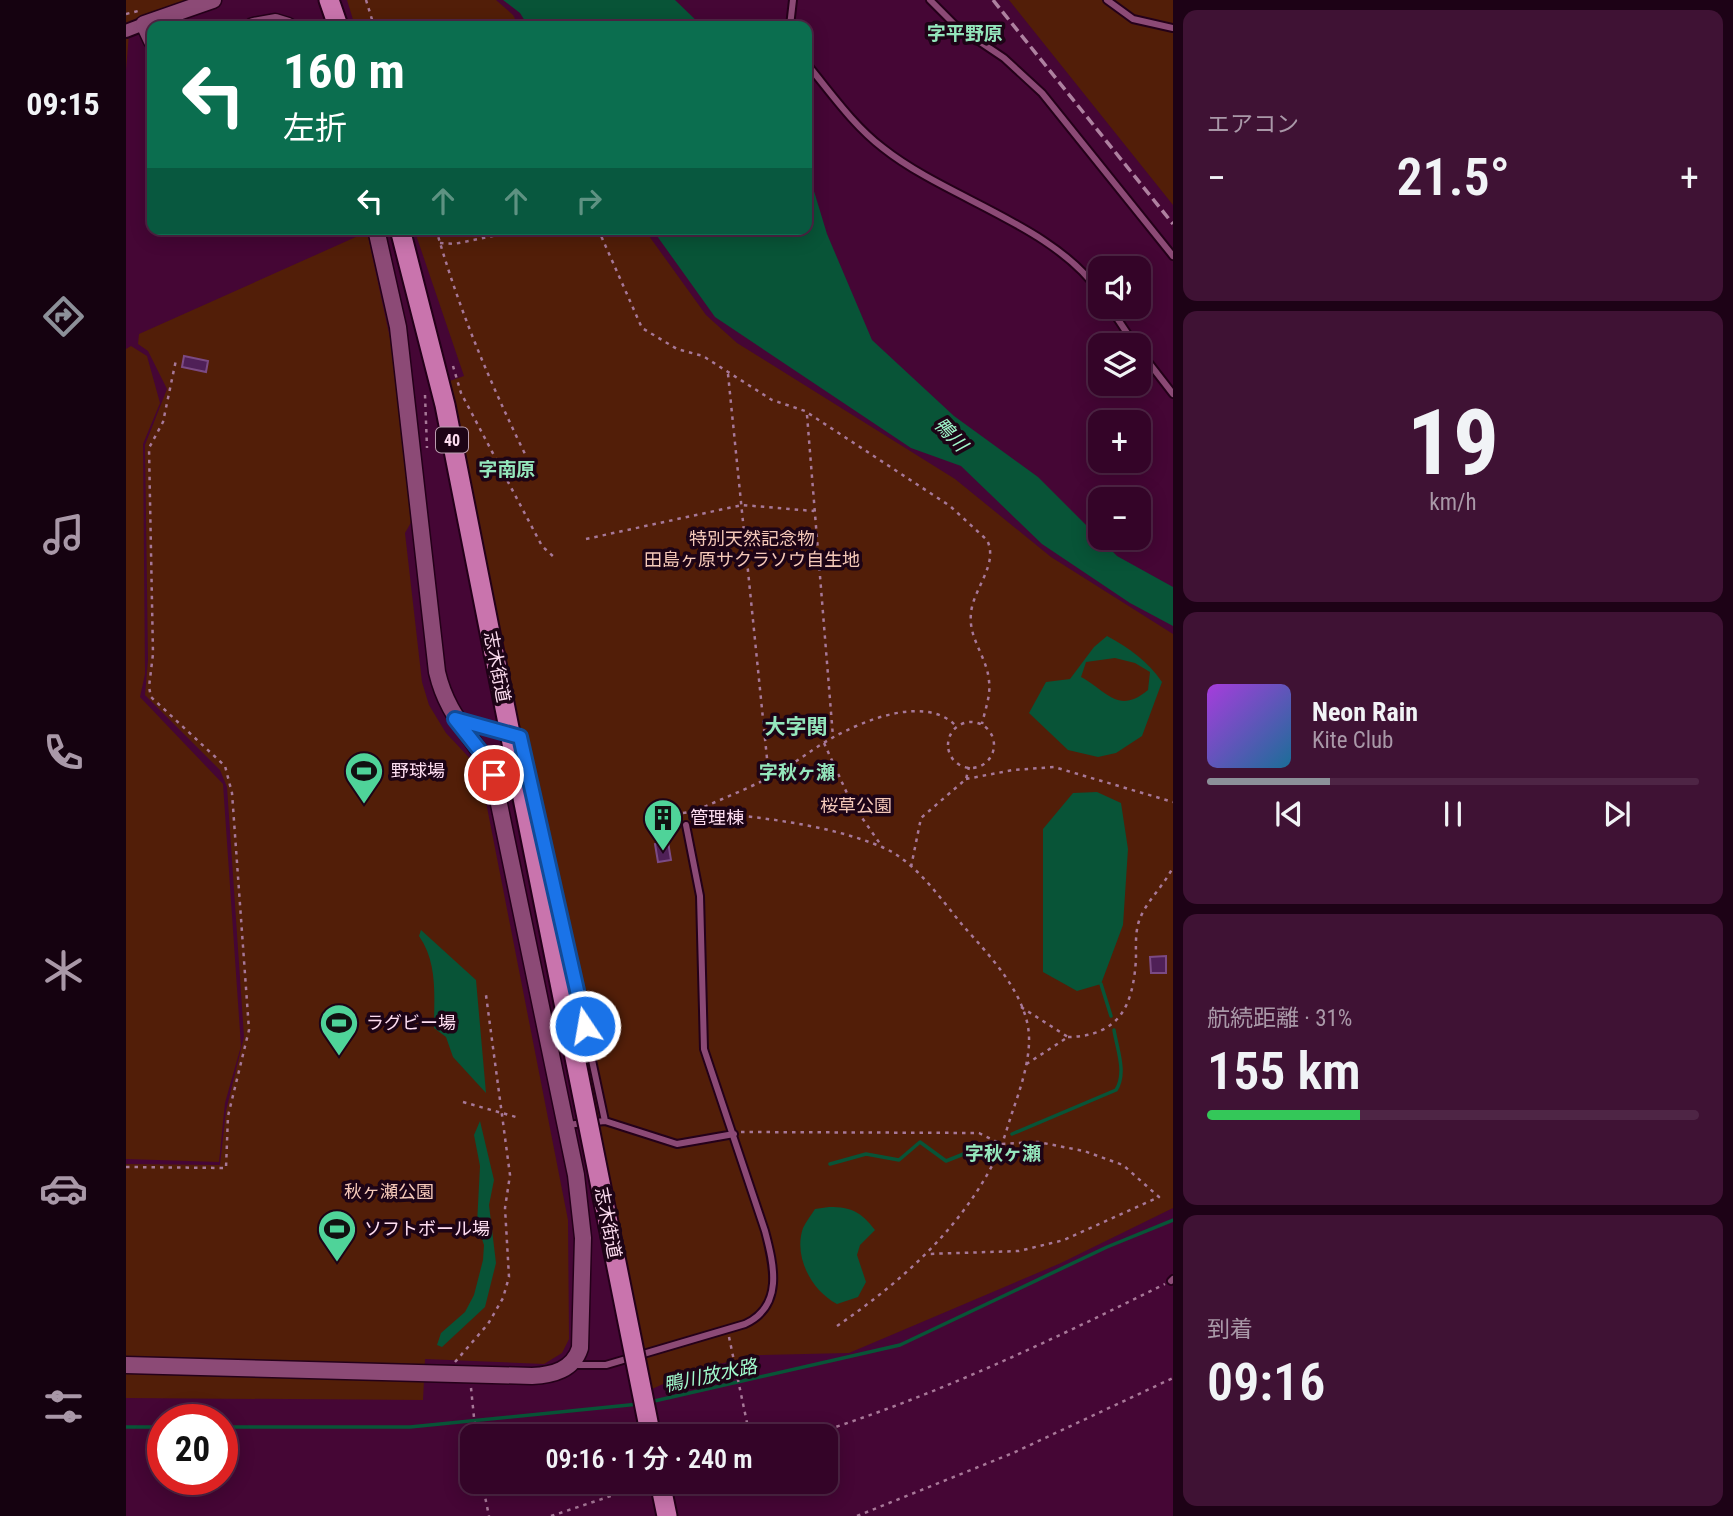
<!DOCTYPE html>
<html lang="ja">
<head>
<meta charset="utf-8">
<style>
  :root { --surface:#340428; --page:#3f1234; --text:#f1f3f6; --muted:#a998a8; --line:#4e2545; --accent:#8c9099 }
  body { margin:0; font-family:"Roboto Condensed","Noto Sans JP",sans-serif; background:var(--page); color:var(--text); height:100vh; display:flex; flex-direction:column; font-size:26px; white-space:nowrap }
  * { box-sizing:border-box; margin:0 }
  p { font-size:23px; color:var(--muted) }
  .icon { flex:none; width:38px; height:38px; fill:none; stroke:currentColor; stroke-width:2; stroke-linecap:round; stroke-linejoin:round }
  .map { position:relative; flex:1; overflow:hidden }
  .details { display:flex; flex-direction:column; gap:10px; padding:10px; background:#1d0216; width:560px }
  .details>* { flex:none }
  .top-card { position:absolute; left:21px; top:21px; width:665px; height:214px; border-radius:14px; box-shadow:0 4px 18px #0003,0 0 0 2px var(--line); background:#0b6e4f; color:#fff; overflow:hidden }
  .fabs { position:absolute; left:962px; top:256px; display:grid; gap:14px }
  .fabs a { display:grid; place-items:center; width:63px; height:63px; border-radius:14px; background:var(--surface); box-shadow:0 4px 18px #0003,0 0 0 2px var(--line); font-size:35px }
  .speed { position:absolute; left:21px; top:1404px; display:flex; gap:14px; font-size:35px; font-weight:700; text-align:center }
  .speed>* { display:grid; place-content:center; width:91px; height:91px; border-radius:50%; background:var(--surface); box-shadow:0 4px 18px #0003,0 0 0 2px var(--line); line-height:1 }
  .speed .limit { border:10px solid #d22; background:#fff; color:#111 }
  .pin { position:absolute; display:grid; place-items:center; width:60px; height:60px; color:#fff; margin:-30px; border:4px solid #fff; border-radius:50%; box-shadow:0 2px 7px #0007 }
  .me { position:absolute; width:77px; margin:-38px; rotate:348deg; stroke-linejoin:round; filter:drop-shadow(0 0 5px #0008) }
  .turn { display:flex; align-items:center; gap:24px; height:147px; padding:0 21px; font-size:32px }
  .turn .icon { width:91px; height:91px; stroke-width:2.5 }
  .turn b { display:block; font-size:49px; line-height:60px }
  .lanes { display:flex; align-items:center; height:66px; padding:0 21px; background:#0003; justify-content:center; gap:35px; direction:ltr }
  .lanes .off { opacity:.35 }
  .big { font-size:52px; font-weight:600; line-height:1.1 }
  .details .card { flex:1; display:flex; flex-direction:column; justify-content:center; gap:10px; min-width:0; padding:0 24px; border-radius:14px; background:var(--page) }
  .details .dial { align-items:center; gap:0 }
  .dial b { font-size:91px; line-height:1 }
  .song { display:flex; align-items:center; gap:21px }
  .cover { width:84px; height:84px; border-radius:10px; background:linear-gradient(135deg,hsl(280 70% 55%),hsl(200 70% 35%)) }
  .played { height:7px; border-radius:4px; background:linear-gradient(90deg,var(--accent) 25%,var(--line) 25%) }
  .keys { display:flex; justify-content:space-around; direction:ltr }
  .heat { display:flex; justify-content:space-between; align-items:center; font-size:38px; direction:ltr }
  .charge { height:10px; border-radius:5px; background:linear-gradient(90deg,#34c759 31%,var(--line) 0) }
  .trip { position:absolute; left:334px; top:1424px; width:378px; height:70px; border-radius:14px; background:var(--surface); box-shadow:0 4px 18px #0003,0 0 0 2px var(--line); font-weight:600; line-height:70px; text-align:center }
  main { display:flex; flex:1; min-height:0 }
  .dock { display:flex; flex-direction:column; width:126px; justify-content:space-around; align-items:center; background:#150210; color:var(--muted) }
  .dock .icon { width:49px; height:49px }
  .dock .selected { color:var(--accent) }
  .dock b { font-size:32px; color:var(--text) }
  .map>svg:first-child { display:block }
  .green { fill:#521e08 }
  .water { fill:#085437; fill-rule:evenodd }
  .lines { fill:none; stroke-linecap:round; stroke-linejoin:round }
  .stream { stroke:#085437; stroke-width:3.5 }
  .building { fill:#4f2057; stroke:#7b4a84; stroke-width:2 }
  .service-casing { stroke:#240019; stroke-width:10 }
  .minor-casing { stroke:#240019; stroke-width:16 }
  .tertiary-casing { stroke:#240019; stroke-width:19 }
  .primary-casing { stroke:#240019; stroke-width:23 }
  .path { stroke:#a77898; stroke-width:2.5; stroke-dasharray:3.5 5; stroke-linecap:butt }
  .service { stroke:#8c4a76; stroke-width:6 }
  .minor { stroke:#8c4a76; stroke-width:12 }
  .tertiary { stroke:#8c4a76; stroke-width:16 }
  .primary { stroke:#c974ad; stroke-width:19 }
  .rail { stroke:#ae81a0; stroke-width:3.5; stroke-dasharray:10 5; stroke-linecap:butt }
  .primary-bridge-casing { stroke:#240019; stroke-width:23; stroke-linecap:butt }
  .primary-bridge { stroke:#c974ad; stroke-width:19 }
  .route-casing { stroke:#114b97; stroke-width:18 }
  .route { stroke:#1a73e8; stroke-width:12 }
  .labels { text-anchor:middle; stroke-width:7; stroke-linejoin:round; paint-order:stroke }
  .shield { fill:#1d0416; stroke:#ba9caf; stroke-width:2 }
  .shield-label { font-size:16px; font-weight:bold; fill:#fdddf0 }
  .park-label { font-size:18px; fill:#f5c9b9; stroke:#1d0416 }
  .street-label { font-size:18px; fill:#fdddf0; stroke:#1d0416 }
  .poi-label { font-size:18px; fill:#fdddf0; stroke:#1d0416; text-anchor:start }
  .neighbourhood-label { font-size:19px; font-weight:bold; fill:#94e6bc; stroke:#1d0416 }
  .water-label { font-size:19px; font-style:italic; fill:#a1fbcd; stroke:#1d0416 }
  .quarter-label { font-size:21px; font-weight:bold; fill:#94e6bc; stroke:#1d0416 }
</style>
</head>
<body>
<main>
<nav class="dock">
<b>09:15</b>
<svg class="icon selected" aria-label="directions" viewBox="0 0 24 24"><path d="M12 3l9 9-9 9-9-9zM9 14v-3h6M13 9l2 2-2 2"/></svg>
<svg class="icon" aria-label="music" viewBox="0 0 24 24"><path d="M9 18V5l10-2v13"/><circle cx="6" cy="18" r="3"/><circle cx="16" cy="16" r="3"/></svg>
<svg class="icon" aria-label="phone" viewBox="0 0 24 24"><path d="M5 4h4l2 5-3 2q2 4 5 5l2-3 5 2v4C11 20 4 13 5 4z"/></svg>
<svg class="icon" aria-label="climate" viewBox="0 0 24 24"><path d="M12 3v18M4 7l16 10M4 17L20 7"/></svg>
<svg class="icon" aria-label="car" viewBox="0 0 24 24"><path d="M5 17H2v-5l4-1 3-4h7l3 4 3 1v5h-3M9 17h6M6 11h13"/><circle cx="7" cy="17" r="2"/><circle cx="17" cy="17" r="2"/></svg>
<svg class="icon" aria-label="filters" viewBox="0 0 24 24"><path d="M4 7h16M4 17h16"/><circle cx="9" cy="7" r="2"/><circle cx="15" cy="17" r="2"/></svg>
</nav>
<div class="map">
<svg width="1047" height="1516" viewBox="0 0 1047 1516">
  <rect width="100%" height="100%" fill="#450635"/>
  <path class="green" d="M0,0H60L4,22L0,70Z
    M221,0H370L387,15L393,26H229Z
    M883,0H1047V205Z
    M288,229H518L580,315L611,343L829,479L925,557L1047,634V1208L935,1263L723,1353L634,1355L570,1369L524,1390L517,1341L481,1181L321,382L338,376Z
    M241,232L264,338L287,519L279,533L296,682L303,705L320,733L352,767L359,797L442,1220L443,1339L436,1353L418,1364L299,1359L297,1400L0,1398V1164L94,1165L100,1111L118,1037L101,787L94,770L19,695L22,660L19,445L41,389L22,351L12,344L13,334Z
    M5,346L21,356L34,403L17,444L19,674L14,697L97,784L115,1046L99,1103L93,1162L0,1159V349Z"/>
  <path class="water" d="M377,0H549L576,26H402L394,13Z
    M681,168L701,234L746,340L828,416L912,477L991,556L1047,587V626L1004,603L916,544L835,466L785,448L589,317L526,229H681Z
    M981,636C1003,648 1022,661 1036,682L1016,736L990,753L972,757L942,750L903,713L920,682L944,679L968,647ZM989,658L1009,663L1024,672L1022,690C992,715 981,691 955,677L960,662Z
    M971,792L995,803L1002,849L997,925L975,984L951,991L917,972V829L947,793Z
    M295,930L350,980L360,1093L327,1057L320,1037L308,1028C308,996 312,963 293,936Z
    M354,1121L368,1180L363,1205L370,1263L359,1307L316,1347L311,1345L315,1333L339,1312L348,1295L357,1260L358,1245L351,1224L354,1166L348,1135Z
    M703,1207C726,1207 735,1212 749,1230L734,1245L731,1255L740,1282L732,1297L711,1304C686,1291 667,1257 677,1228C680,1222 685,1215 689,1209Z"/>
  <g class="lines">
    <path class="stream" d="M975,984L985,1016
      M886,1134L990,1090C1001,1073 991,1049 988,1030
      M704,1164L740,1154L773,1160L794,1142L820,1161L863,1144
      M524,1402L774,1345L981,1247L1047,1220
      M0,1427H37
      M96,1427H284L513,1404"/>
  </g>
  <path class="building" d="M58,356L82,361L80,372L56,367Z
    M542,842L545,860L532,862L529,844Z
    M1040,956V973H1025L1024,957Z"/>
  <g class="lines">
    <g class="service-casing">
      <path id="service" d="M804,0L829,25L878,58L916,93L1047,256
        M981,0L1007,19L1047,28
        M664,26L667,0
        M681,64C705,93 727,125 757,148C821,199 928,225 975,294
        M983,306L1009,345
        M1013,350L1047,394
        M337,722L395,737L400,751L479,1121
        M440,1125L479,1121L551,1144L608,1134
        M1045,1281L1047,1279
        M446,1365H480L619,1324C658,1306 648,1265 639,1231L578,1049L574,896L560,825"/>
    </g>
    <g class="minor-casing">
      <path id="minor" d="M0,31L18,24"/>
    </g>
    <g class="tertiary-casing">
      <path id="tertiary" d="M127,26L149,22L162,26
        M26,41L18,24L87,0
        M0,1365L406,1376C427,1375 447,1370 454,1348L457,1238L450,1175L367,775C348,735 322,719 311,672L272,327L250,229"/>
    </g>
    <g class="primary-casing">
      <path id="primary" d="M203,0L212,26
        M274,229L319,405L368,653
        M534,1482L541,1516"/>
    </g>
    <path class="path" d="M240,0L248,26
      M0,14L12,11
      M310,229C333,310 362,378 399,454
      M472,229L516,328L551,349L577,356L646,400L679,411L824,506L861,540C873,564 847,589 845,613C842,639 861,656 863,681C865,695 859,710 856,724
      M314,243L328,244L400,229
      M327,366L335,393L416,546L430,559
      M602,374L643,778
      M299,395L301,448
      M681,415L707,737
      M460,539L616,505L688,511
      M822 745a23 23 0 1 1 46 0a23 23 0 1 1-46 0Z
      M698,743L725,802L757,848
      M840,779L887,770L928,767L1047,802
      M557,813L569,811
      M785,867L795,818L840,779L843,767
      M895,1007L942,1037L899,1065
      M942,1037C993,1036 1007,1007 1010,959C1010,947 1009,933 1013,921C1020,901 1038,886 1047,867
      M337,1102L390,1117
      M615,1132L853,1133L875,1144L912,1142L958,1151L997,1165L1033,1197L938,1240L893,1251L801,1254
      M0,1167L100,1168L102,1116L123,1030L106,793L99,766L25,697L23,687L27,654L23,448L37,422L50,360
      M711,1326C775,1282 835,1229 870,1158C877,1144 881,1128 886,1113C894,1090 904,1061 903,1036C901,995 865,957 839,928C815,900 791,862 756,847C698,823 630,817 569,811C593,800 619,790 642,778C665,767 684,750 706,738C738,720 801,694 831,727
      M603,1337L624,1437
      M329,1362L362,1324L377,1298L383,1277L379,1208L384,1175L360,995
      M345,1388L350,1437
      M678,1437C803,1399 922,1342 1039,1284
      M356,1482L363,1516
      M425,1516L518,1485
      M731,1516L887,1453L1047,1378"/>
    <use href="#service" class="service"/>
    <use href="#minor" class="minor"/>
    <use href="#tertiary" class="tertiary"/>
    <use href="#primary" class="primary"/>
    <path class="rail" d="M867,0L1047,224"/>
    <g class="primary-bridge-casing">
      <path id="primary-bridge" d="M368,653L525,1437"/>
    </g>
    <use href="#primary-bridge" class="primary-bridge"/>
  </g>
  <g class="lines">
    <g class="route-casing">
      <path id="route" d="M368,775L359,757L329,719L394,737L459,1026"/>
    </g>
    <use href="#route" class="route"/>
  </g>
  <defs>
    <g id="stadium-pin" transform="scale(2.0125)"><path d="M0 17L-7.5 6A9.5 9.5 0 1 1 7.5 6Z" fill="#4fd399" stroke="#1d0416"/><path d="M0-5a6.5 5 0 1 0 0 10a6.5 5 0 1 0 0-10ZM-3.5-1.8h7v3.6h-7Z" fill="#111"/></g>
    <g id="building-pin" transform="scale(2.0125)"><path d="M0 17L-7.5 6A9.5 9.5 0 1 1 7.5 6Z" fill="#4fd399" stroke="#1d0416"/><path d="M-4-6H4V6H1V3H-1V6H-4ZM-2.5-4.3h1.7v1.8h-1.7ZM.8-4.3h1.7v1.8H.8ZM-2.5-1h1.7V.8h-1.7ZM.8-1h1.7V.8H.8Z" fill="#111"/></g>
  </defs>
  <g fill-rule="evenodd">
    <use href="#stadium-pin" x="238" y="771"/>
    <use href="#building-pin" x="537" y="818"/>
    <use href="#stadium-pin" x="213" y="1023"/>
    <use href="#stadium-pin" x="211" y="1229"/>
  </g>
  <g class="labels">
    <rect class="shield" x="310" y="427.5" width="32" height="25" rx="5"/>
    <g class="shield-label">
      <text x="326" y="446">40</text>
    </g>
    <g class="park-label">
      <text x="626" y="545">特別天然記念物<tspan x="626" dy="21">田島ヶ原サクラソウ自生地</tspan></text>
      <text x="730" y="812">桜草公園</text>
      <text x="263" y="1198">秋ヶ瀬公園</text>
    </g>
    <g class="street-label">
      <text transform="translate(371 667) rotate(79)" y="6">志木街道</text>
      <text transform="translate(482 1223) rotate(79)" y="6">志木街道</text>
    </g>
    <g class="poi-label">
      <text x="265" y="777">野球場</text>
      <text x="564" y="824">管理棟</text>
      <text x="240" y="1029">ラグビー場</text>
      <text x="238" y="1235">ソフトボール場</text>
    </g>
    <g class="neighbourhood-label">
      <text x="839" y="40">字平野原</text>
      <text x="381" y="476">字南原</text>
      <text x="671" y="779">字秋ヶ瀬</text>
      <text x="877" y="1160">字秋ヶ瀬</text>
    </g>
    <g class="water-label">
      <text transform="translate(825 434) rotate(47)" y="7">鴨川</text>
      <text transform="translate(584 1375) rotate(-12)" y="7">鴨川放水路</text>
    </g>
    <g class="quarter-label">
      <text x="670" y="734">大字関</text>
    </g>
  </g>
</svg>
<div class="fabs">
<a><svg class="icon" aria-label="sound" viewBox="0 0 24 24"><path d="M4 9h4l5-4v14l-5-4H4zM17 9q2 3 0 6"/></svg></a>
<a><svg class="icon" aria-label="layers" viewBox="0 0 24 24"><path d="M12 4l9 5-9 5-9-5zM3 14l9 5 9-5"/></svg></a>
<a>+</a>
<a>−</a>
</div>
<div class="speed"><div class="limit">20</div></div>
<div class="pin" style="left:368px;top:775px;background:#d93025"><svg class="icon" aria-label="arrive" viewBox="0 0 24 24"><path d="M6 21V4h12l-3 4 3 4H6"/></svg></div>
<svg class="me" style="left:459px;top:1026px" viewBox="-20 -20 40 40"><circle r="17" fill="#1a73e8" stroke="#fff" stroke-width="3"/><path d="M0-11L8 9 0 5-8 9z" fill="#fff"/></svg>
<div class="trip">09:16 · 1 分 · 240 m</div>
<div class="top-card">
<div class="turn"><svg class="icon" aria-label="left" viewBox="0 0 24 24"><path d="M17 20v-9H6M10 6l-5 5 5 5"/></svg><div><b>160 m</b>左折</div></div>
<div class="lanes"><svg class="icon" aria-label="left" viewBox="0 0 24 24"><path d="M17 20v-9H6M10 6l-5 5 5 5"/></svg><svg class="icon off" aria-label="ahead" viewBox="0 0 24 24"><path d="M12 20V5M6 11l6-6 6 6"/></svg><svg class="icon off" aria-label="ahead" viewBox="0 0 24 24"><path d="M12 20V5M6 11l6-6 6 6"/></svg><svg class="icon off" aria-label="right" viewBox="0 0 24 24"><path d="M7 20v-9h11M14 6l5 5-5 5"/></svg></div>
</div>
</div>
<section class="details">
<div class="card"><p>エアコン</p>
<div class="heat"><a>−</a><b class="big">21.5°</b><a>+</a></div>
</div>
<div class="card dial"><b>19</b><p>km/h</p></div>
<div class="card">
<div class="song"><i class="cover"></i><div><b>Neon Rain</b><p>Kite Club</p></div></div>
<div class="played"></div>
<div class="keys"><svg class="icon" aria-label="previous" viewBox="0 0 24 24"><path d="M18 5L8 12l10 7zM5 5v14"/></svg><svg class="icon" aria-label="pause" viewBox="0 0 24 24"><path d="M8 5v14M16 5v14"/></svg><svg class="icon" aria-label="next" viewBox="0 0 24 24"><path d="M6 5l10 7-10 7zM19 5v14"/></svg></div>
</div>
<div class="card"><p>航続距離 · 31%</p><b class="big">155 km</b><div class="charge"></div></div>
<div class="card"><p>到着</p><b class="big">09:16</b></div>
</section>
</main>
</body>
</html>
